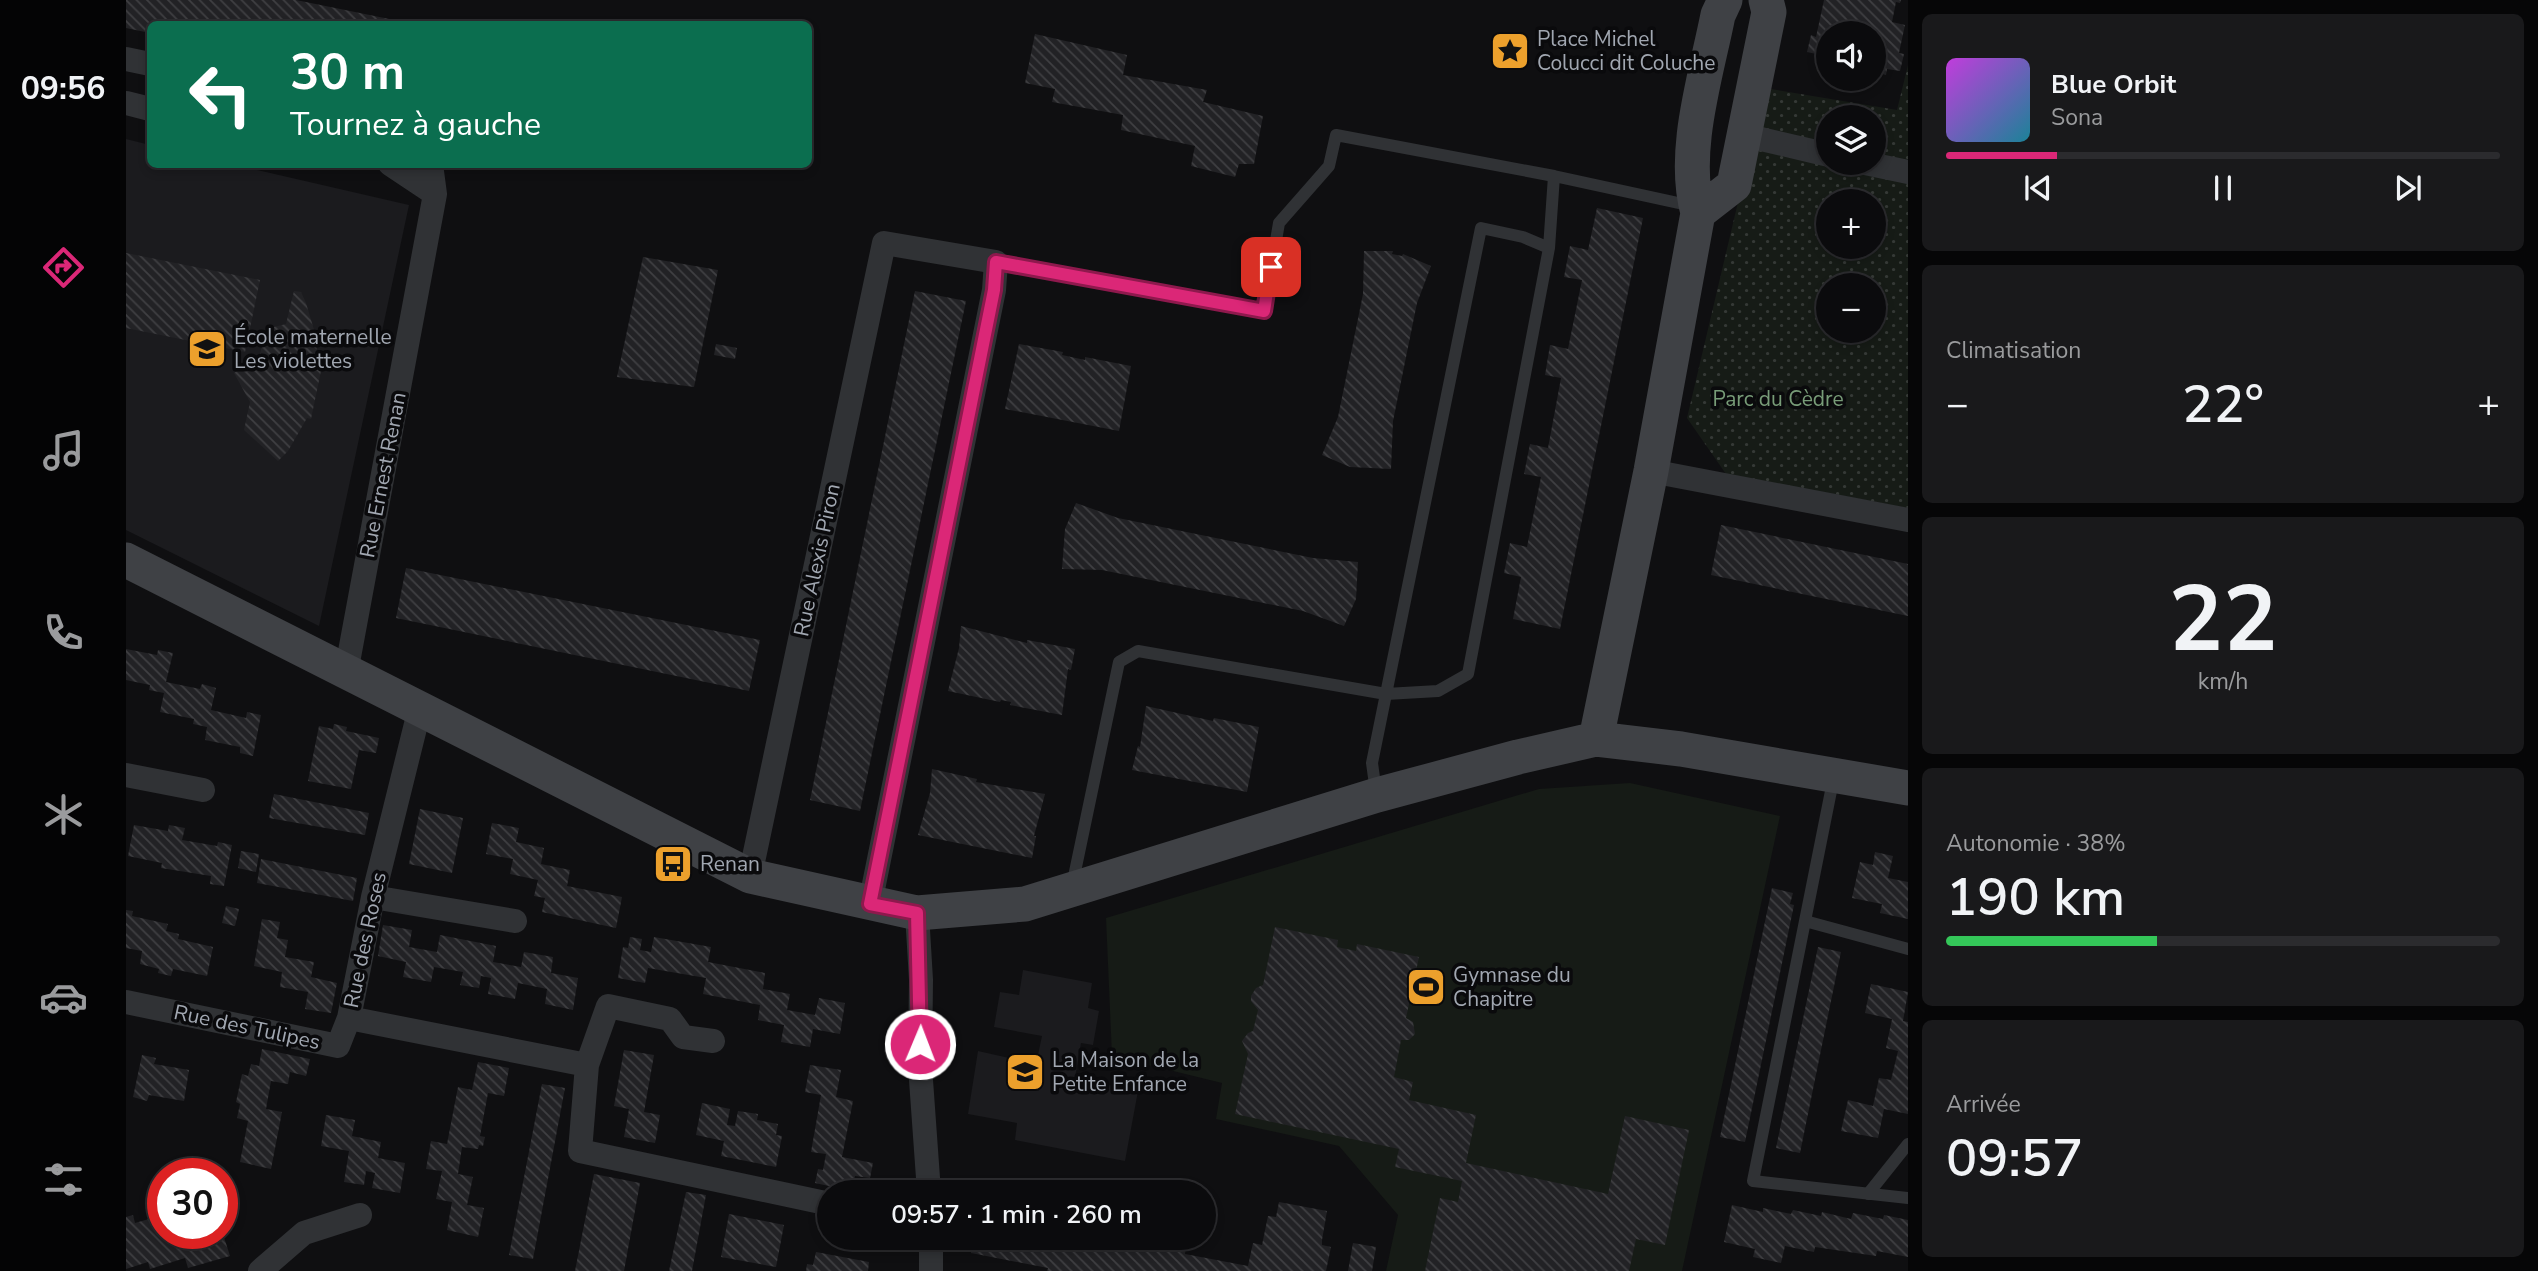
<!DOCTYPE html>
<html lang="fr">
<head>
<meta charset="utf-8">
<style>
  :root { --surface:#0b0b0d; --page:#19191b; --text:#f1f3f6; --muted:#9a9b9d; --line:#2b2b2e; --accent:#db2777 }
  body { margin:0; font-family:"Nunito Sans",sans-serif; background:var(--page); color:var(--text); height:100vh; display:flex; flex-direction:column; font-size:26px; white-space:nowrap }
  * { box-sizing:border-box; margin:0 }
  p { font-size:23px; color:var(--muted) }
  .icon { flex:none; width:38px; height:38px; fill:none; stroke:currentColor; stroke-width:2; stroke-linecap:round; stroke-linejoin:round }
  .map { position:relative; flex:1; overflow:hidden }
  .panel { display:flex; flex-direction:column; gap:14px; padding:14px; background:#060607; width:630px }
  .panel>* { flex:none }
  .hud { position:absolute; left:21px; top:21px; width:665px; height:147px; border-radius:10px; box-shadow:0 4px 10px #0003,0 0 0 2px var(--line); background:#0b6e4f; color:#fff; overflow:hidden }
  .tools { position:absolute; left:1690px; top:21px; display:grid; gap:14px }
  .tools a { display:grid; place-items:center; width:70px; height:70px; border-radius:50%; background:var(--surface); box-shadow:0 4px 10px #0003,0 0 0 2px var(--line); font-size:35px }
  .speed { position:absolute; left:21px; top:1158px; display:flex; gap:14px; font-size:35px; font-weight:700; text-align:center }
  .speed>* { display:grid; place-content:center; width:91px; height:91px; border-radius:50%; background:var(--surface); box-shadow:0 4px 10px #0003,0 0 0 2px var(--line); line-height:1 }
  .speed .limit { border:10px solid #d22; background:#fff; color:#111 }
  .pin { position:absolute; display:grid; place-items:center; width:60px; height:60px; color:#fff; margin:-30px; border-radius:14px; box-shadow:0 4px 10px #0006 }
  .me { position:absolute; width:77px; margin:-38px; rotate:1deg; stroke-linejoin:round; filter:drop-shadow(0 0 5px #0008) }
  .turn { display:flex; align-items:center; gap:24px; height:147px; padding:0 28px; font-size:32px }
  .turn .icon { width:91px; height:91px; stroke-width:2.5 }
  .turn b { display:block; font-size:49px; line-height:60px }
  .big { font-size:52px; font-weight:600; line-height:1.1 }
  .panel .tile { flex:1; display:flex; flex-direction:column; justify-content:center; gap:10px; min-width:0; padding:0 24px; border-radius:10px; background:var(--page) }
  .panel .dial { align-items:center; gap:0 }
  .dial b { font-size:91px; line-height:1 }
  .song { display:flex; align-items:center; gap:21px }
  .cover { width:84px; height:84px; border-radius:10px; background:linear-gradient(135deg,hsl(290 70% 55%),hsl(190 70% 35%)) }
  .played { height:7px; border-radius:4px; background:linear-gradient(90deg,var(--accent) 20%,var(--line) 20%) }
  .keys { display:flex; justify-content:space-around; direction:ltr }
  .heat { display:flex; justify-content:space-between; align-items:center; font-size:38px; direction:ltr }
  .charge { height:10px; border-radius:5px; background:linear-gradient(90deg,#34c759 38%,var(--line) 0) }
  .trip { position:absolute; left:691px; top:1180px; width:399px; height:70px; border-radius:35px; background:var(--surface); box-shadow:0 4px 10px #0003,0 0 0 2px var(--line); font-weight:600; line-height:70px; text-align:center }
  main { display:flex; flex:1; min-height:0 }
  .dock { display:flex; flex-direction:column; width:126px; justify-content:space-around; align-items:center; background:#040405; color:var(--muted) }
  .dock .icon { width:49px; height:49px }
  .dock .current { color:var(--accent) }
  .dock b { font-size:32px; color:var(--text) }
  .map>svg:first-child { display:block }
  .built { fill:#1b1b1e }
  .grass { fill:url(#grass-dots); fill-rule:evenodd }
  .garden { fill:#161b16 }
  .building { fill:url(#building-back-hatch) }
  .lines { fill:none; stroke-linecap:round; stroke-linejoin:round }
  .lane { stroke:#303235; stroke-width:12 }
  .street { stroke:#303235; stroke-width:24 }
  .secondary { stroke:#3f4145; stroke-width:35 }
  .route-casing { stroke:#8e194d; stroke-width:18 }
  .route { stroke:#db2777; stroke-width:12 }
  .labels { text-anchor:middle; stroke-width:7; stroke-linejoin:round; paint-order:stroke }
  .poi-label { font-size:21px; fill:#a1a7b1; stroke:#0a0a0c; text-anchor:start }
  .park-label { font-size:21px; fill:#789c78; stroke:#0a0a0c }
  .street-label { font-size:21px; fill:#a1a7b1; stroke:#0a0a0c }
</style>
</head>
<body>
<main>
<nav class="dock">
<b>09:56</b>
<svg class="icon current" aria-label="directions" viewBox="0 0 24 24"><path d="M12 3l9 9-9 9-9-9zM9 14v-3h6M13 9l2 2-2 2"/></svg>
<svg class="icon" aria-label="music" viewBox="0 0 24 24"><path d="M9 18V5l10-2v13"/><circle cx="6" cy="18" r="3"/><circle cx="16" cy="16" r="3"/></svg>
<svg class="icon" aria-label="phone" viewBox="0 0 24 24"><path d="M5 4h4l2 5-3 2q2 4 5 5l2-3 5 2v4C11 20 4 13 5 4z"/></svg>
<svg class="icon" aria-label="climate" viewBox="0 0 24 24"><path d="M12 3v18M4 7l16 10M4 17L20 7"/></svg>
<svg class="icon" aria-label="car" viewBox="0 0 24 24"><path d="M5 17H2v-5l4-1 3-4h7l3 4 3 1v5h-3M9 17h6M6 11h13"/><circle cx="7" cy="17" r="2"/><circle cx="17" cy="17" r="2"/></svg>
<svg class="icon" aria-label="filters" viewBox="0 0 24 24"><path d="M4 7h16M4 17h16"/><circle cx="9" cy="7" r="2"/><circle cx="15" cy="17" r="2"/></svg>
</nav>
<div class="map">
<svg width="1782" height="1271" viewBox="0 0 1782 1271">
  <defs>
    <pattern id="grass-dots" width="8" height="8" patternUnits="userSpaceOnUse" patternTransform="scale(1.75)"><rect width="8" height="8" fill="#161b16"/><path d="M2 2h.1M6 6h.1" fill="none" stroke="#353936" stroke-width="1.8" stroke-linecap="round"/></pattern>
    <pattern id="building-back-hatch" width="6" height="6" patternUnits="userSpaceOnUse" patternTransform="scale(1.75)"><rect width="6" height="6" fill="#222225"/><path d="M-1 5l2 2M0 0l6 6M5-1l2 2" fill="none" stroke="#3f3f42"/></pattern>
  </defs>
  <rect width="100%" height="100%" fill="#0f0f11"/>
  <path class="built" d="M0,139L24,145V164L110,165L283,205L193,626L0,530Z
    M897,970L966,983L962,1008L973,1011L967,1045L955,1043L949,1078L1012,1091L999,1161L889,1140L891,1123L842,1114L852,1051L910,1064L916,1036L868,1027L874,992L893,995Z"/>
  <path class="grass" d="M1782,65V508L1600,474L1561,418L1639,88L1771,110ZM1703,117H1748V163H1703ZM1703,201H1748V247H1703ZM1703,285H1748V331H1703Z"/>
  <path class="garden" d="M1504,783L1654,816L1556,1271H1260L1272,1215L1213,1146L1090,1119L1096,1083L986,1056L980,918L1413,789Z"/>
  <path class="building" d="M0,0H170L283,23L24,24V33L0,28Z
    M1698,0H1775L1774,3L1770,2L1766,22L1779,25L1773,53L1778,54L1774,71L1761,69L1760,75L1748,72V33H1703V62L1694,61L1695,55L1681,52L1685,35L1690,37Z
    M909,34L1001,55L997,75L1081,90L1077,102L1137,116L1128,164H1113L1109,177L1065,166L1069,146L995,130L997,115L926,102L929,89L899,83Z
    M1471,208L1517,218L1434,629L1387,619L1395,577L1378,573L1384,543L1401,547L1415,477L1398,474L1404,444L1422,448L1435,378L1419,375L1424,345L1442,349L1456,280L1438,277L1444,246L1462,250Z
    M1238,251H1267L1266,254L1276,256L1277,254L1305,266L1291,303L1267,421L1265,469L1224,467L1196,455L1212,417L1237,294Z
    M0,253L134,280L119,352L0,328Z
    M517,257L592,270L568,387L491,377Z
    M168,291L175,292L180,303L189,333L192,364L196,366L185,419L181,418L162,451L152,461L118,430L124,402L108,373L133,358L140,329L160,324Z
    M789,291L840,301L734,811L684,800Z
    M590,344L611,348L609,359L588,355Z
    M893,344L937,352L936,355L959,360V357L1005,366L993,431L879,409Z
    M950,503L992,518L1187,558L1232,562L1230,599L1218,626L1177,611L976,570L936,569L939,529Z
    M1595,525L1782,564V616L1585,575Z
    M280,568L634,640L623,691L270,618Z
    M835,626L901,643V640L949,649L945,670L942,669L936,715L884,705L885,702L875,700L874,702L822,691L833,648Z
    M0,649L31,655L32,650L47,653L40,682L74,689L76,684L90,688L85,710L120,718L121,712L135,715L127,756L114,753V747L79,740L81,727L67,724L68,719L34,712L38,693L23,690L24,685L0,680Z
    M1020,706L1087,721L1088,718L1133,727L1121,792L1006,770L1012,746L1014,747Z
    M208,724L221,727L220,731L253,738L250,753L233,750L225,789L182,781L193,726L207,729Z
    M806,769L851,779L850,782L919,794L908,836H910L906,858L792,835L804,793Z
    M148,794L243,813L239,835L143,818Z
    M294,809L337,818L326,873L283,864Z
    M366,823L393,828L390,842L418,848L415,864L444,870L441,886L496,897L490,928L416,912L419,898L408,896L412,880L384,874L387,859L360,854Z
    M8,825L42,831L43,825L59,828L56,840L91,846L92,842L106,845L98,886L84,884L85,876L35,868L36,863L2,856Z
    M115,851L133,854L130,872L112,868Z
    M1749,852L1767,856L1762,878L1782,882V919L1754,913L1756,904L1726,898L1734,862L1747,865Z
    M135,859L231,878L227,901L131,883Z
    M1646,888L1667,893L1664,904L1668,905L1619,1142L1594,1137Z
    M100,906L113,909L109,926L96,923Z
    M0,910L7,911L6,916L42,924L40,931L53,934L52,939L87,947L81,976L47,969L45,976L32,973L33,969L14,964L16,951L0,948Z
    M136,919L154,922L151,938L162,940L159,957L188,962L185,977L211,983L205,1013L179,1009L182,992L154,987L156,972L128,966Z
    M257,925L286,930L283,947L311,952L314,935L370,946L367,962L395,967L398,952L427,957L425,973L452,978L447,1010L419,1004L421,989L392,983L389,999L362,994L365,978L355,976L353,988L334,985L337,972L308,967L305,982L277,977L280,962L252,956Z
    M1149,927L1212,940L1211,947L1230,951L1231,944L1293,957L1280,1018L1287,1022L1289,1034L1283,1040H1275L1268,1077L1287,1082L1283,1100L1350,1115L1340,1163L1482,1194L1499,1116L1563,1130L1539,1245L1510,1239L1503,1271H1299L1314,1198L1332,1202L1336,1181L1269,1167L1273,1149L1109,1114L1122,1054L1116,1041L1122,1033L1127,1031L1132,1010L1125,1001V996L1130,988L1137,985Z
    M504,937L516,939L514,950L525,952L528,937L585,947L582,962L639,973L637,989L664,994L661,1010L689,1015L693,998L719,1003L714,1034L687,1029L684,1047L655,1042L658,1025L632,1020L634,1005L577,994L580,978L522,968L519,983L492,978L497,947L502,948Z
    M1692,947L1715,952L1674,1153L1650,1148Z
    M1745,984L1782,992L1777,1021L1782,1022V1114L1758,1109L1752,1138L1715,1131L1722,1100L1747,1106L1753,1078L1765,1080L1772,1051L1760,1048L1766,1019L1739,1013Z
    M136,1049L184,1059L180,1076L164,1072L162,1084L145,1081L140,1109L156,1112L145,1169L114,1162L122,1121L111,1118L114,1104L110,1102L116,1074L122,1076L125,1064L133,1066Z
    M498,1050L528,1055L518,1112L534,1115L529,1143L498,1137L503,1109L488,1106Z
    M16,1055L30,1058L28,1064L63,1070L58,1101L23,1095L21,1101L7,1097Z
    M352,1062L383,1068L378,1096L362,1093L354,1136L359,1137L357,1146L353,1145L352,1149L336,1147L332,1174L347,1177L341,1205L358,1208L352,1237L321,1230L326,1202L310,1199L316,1171L300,1169L305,1141L321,1144L332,1087L346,1090Z
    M684,1065L715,1070L710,1097L727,1101L716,1157L747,1163L744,1178L729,1176L726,1191L689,1183L692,1169L697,1170L700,1154L685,1152L695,1095L679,1092Z
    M416,1084L439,1088L407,1259L383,1255Z
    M576,1103L604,1109L601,1125L609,1126L612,1111L632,1114L631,1120L652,1124L650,1135L656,1136L650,1167L595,1156L598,1141L570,1135Z
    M200,1115L229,1120L226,1136L255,1142L252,1158L279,1163L274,1193L246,1188L249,1173L240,1171L238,1185L218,1182L223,1151L195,1146Z
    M468,1174L514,1183L498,1271H449Z
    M560,1192L580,1195L566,1271H543Z
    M1153,1202L1201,1211L1196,1240V1245L1205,1247L1200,1271H921L922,1268L845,1253L848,1237H939L967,1243L968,1237H1008L1006,1244L1032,1249L1034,1239L1060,1244L1059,1254L1122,1266L1127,1243L1136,1245L1142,1216L1150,1217Z
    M1606,1205L1637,1212V1208L1665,1214L1667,1210L1695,1216L1696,1212L1725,1219L1727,1213L1757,1219L1758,1215L1782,1220V1257L1751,1251L1750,1256L1689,1247L1688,1252L1659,1246L1655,1263L1627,1257L1629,1249L1598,1242Z
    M603,1214L658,1225L650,1267L595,1257Z
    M7,1215L9,1223L37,1215V1234H97L104,1256L62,1268L59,1258L24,1269L22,1262L0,1269V1217Z
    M1227,1243L1250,1247L1246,1271H1222Z
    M690,1252L743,1262L742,1271H680L681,1264L687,1265Z"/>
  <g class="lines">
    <path class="lane" d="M1428,176L1557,204L1566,209
      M870,262L1138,311L1153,223L1203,166L1210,135L1428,176L1423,248
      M1708,776L1627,1181L1782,1198
      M946,886L993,662L1012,651L1260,694L1312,691L1342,674L1423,248L1397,237L1355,228L1260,694L1246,763L1250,792
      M1679,921L1782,949
      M1742,1194L1782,1144"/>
    <path class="street" d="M0,59L24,64
      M0,103L24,109
      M1618,135L1703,155
      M1739,163L1782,172
      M264,164L309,194
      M1525,471L1782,520
      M220,673L309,194L305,164
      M294,708L247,897L223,1018L461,1065
      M0,775L77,790
      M624,876L758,243L870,262L868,290L744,904
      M247,897L389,921
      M791,913L795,980L794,1066L803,1192
      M0,1002L212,1046L223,1018
      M587,1041L557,1037L544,1019L482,1006L461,1065L454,1151L704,1204
      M805,1237V1271
      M134,1271L178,1233L234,1215"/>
    <path class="secondary" d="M1572,213L1608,185L1643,12L1640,0
      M0,560L624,876L791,913L899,904L1251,795L1392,757L1470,739L1555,749L1782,788
      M1470,739L1525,471L1572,213C1555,152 1580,76 1592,15L1599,0"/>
  </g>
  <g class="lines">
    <g class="route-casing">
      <path id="route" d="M794,1044L791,913L744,904L868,290L870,262L1138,311L1145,267"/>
    </g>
    <use href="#route" class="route"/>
  </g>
  <defs>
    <g id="sight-square" transform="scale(2.0125)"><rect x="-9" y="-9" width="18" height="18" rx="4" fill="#eca02c" stroke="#0a0a0c"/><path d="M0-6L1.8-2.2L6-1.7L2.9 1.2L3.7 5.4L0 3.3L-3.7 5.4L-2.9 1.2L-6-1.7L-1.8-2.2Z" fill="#111"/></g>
    <g id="school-square" transform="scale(2.0125)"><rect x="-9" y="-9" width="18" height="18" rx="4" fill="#eca02c" stroke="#0a0a0c"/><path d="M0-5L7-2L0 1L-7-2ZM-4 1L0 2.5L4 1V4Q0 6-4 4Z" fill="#111"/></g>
    <g id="bus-square" transform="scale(2.0125)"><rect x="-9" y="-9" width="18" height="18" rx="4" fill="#eca02c" stroke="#0a0a0c"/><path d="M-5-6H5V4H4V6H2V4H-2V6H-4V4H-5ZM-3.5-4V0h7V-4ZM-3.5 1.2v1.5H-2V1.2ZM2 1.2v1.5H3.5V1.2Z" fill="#111"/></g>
    <g id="stadium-square" transform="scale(2.0125)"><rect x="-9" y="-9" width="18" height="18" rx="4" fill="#eca02c" stroke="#0a0a0c"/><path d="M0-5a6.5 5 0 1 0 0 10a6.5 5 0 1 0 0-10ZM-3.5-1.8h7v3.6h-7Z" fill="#111"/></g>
  </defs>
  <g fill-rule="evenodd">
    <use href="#sight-square" x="1384" y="51"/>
    <use href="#school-square" x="81" y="349"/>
    <use href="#bus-square" x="547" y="864"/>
    <use href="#stadium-square" x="1300" y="987"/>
    <use href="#school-square" x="899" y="1072"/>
  </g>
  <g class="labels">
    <g class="poi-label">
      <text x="1411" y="46">Place Michel<tspan x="1411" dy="24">Colucci dit Coluche</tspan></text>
      <text x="108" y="344">École maternelle<tspan x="108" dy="24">Les violettes</tspan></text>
      <text x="574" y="871">Renan</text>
      <text x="1327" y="982">Gymnase du<tspan x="1327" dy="24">Chapitre</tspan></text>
      <text x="926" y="1067">La Maison de la<tspan x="926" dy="24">Petite Enfance</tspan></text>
    </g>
    <g class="park-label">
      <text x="1652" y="406">Parc du Cèdre</text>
    </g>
    <g class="street-label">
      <text transform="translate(257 475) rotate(-79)" y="7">Rue Ernest Renan</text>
      <text transform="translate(691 560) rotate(-78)" y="7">Rue Alexis Piron</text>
      <text transform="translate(239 940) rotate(-78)" y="7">Rue des Roses</text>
      <text transform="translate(121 1027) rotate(12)" y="7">Rue des Tulipes</text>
    </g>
  </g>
</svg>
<div class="tools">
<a><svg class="icon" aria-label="sound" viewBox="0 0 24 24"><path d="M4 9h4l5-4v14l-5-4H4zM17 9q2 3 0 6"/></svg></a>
<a><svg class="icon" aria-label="layers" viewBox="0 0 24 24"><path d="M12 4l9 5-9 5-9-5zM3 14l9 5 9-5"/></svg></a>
<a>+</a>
<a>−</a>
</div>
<div class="speed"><div class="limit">30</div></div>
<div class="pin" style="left:1145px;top:267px;background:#d93025"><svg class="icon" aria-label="arrive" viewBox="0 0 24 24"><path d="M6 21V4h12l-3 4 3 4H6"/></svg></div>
<svg class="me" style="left:794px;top:1044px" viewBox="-20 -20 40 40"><circle r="17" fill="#db2777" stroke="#fff" stroke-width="3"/><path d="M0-11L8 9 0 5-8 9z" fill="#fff"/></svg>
<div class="trip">09:57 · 1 min · 260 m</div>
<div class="hud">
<div class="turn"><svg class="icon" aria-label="left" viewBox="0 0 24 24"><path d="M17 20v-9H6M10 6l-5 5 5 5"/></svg><div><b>30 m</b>Tournez à gauche</div></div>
</div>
</div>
<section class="panel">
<div class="tile">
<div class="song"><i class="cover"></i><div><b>Blue Orbit</b><p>Sona</p></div></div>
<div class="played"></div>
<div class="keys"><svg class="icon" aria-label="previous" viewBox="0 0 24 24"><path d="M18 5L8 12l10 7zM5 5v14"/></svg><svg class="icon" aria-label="pause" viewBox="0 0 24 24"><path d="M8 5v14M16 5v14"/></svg><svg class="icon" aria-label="next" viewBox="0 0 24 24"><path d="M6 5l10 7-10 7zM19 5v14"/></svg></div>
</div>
<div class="tile"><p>Climatisation</p>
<div class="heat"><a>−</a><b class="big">22°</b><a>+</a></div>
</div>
<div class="tile dial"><b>22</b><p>km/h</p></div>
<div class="tile"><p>Autonomie · 38%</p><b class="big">190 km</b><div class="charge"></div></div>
<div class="tile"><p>Arrivée</p><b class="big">09:57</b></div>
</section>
</main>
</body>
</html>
